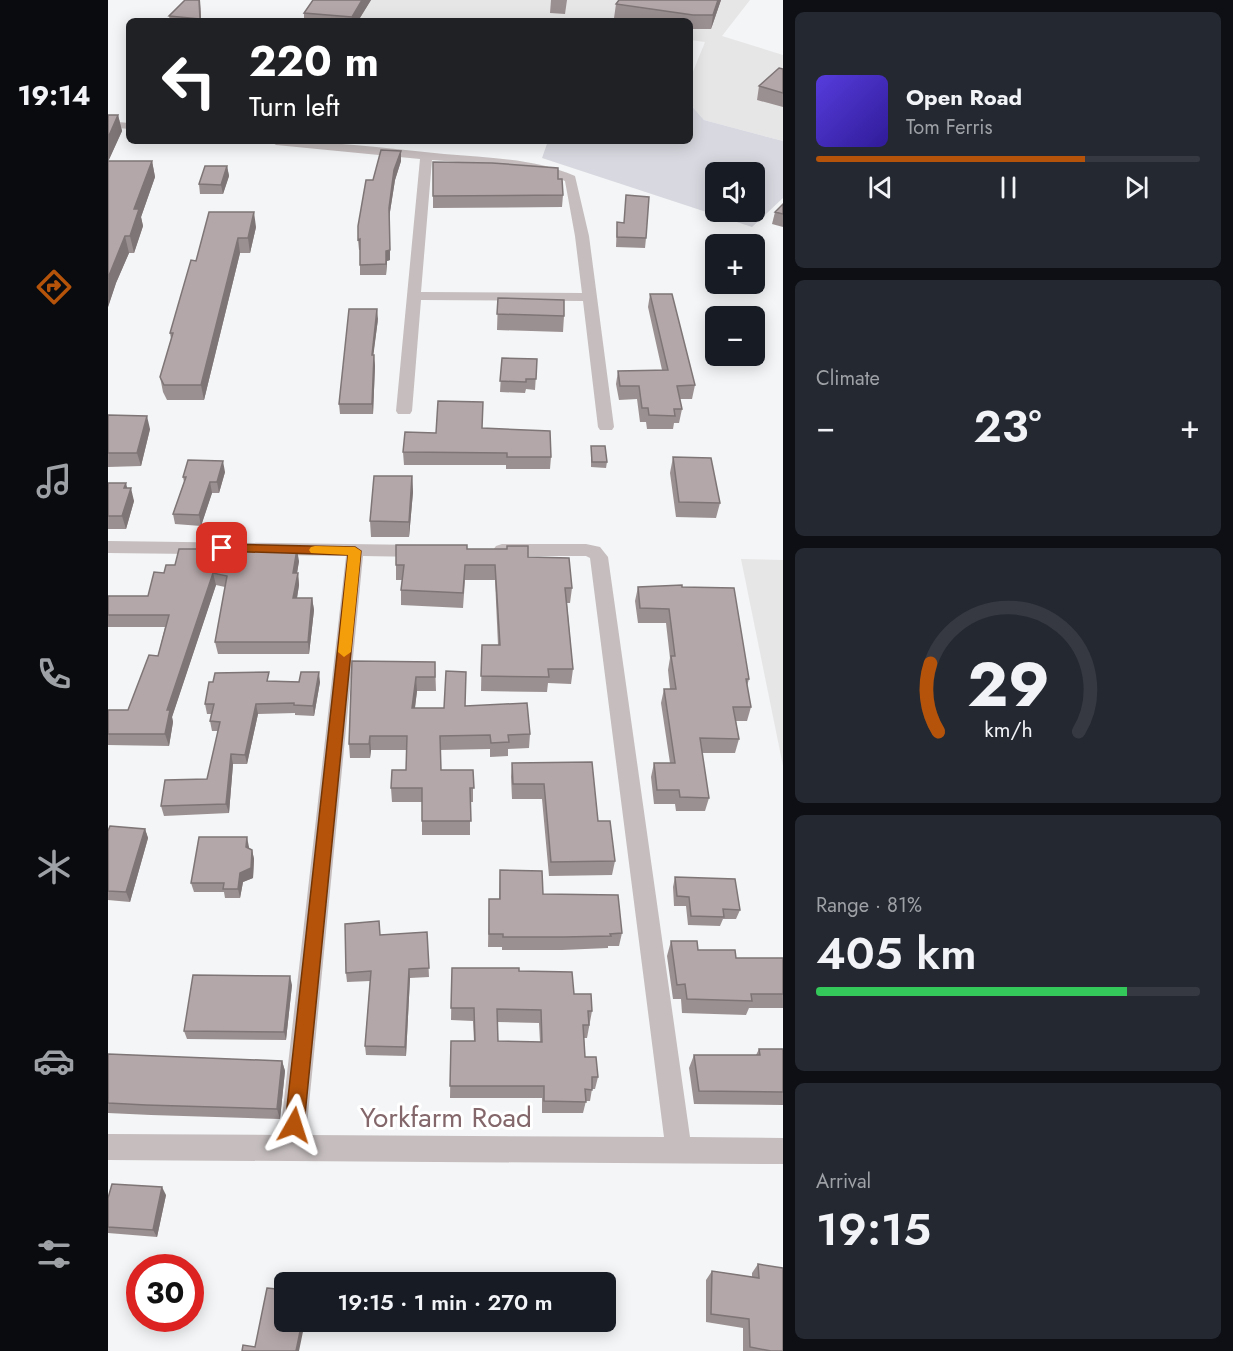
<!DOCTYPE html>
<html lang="en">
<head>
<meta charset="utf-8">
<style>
  :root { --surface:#171b24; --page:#242831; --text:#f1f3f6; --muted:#9ea1a6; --line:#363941; --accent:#b45309 }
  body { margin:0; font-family:Jost,sans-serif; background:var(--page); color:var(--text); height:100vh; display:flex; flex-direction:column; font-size:22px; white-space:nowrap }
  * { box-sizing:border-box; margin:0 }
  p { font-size:20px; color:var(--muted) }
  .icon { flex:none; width:33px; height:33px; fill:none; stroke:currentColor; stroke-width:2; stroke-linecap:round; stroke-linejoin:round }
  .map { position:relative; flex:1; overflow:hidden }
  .details { display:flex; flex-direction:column; gap:12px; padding:12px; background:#0d0f14; width:450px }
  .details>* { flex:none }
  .guide { position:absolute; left:18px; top:18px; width:567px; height:126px; border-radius:9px; box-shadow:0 3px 15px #0003; background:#202124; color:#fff; overflow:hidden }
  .buttons { position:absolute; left:597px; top:162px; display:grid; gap:12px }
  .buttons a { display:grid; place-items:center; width:60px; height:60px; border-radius:9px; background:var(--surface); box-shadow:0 3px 15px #0003; font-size:30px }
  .speed { position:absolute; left:18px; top:1254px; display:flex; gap:12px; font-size:30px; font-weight:700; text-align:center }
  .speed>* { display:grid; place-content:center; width:78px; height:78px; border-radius:50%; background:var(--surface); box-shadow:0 3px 15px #0003; line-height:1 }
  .speed .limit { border:9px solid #d22; background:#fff; color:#111 }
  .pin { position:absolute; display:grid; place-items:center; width:51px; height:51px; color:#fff; margin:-26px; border-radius:12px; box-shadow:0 3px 9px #0006 }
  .me { position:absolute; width:66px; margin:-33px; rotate:6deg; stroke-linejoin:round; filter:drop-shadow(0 0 4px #0008) }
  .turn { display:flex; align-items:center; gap:21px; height:126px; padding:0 24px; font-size:27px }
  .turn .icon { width:78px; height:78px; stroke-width:2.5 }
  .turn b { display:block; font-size:42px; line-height:51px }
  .big { font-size:45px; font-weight:600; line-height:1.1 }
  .details .card { flex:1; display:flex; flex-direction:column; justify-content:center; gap:9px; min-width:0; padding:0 21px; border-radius:9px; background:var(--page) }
  .details .dial { align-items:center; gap:0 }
  .dial svg { height:156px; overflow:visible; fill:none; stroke:var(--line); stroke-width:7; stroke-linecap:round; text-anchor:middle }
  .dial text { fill:var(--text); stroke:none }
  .song { display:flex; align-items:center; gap:18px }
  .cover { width:72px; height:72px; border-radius:9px; background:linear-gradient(135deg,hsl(250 70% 55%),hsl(250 70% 35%)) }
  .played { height:6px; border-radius:3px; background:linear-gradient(90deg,var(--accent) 70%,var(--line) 70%) }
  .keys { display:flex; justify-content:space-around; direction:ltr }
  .heat { display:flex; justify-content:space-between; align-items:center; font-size:33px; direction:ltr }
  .charge { height:9px; border-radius:4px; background:linear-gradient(90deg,#34c759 81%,var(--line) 0) }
  .trip { position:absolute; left:166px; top:1272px; width:342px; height:60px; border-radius:9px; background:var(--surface); box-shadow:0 3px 15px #0003; font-weight:600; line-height:60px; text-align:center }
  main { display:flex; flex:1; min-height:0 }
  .tab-bar { display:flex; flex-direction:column; width:108px; justify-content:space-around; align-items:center; background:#090b0e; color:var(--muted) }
  .tab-bar .icon { width:42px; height:42px }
  .tab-bar .on { color:var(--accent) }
  .tab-bar b { font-size:27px; color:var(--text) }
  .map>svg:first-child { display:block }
  .built { fill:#e7e6e7 }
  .green { fill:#d8d8e0; fill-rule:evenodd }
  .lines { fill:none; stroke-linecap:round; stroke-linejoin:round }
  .minor { fill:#c5bdbe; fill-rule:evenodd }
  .wall { fill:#9b9091; fill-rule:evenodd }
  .shaded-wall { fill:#7e7576 }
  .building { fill:#b4a7a9; stroke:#7e7576; stroke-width:1.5; fill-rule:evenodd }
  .route { fill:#b45309; stroke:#753606; stroke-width:1.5 }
  .slow { fill:#f59e0b }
  .labels { text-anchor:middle; stroke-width:6; stroke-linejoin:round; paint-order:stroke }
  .near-street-label { font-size:28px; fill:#83676a; stroke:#fff }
</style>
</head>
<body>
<main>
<nav class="tab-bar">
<b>19:14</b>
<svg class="icon on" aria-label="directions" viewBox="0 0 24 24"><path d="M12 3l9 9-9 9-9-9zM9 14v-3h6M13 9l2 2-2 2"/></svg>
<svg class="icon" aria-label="music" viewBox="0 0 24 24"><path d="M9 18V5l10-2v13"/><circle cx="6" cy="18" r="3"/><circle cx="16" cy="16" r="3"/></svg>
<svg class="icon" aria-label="phone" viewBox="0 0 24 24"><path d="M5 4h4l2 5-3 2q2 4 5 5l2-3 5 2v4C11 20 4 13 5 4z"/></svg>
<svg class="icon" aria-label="climate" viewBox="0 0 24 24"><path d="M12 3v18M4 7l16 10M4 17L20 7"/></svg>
<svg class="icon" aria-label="car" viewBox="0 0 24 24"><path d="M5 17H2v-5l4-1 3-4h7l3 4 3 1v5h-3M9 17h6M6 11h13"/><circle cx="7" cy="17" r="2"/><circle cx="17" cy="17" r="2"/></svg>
<svg class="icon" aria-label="filters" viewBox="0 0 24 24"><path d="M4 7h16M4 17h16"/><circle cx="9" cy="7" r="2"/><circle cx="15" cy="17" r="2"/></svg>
</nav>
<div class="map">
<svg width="675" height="1351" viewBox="0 0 675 1351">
  <rect width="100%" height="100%" fill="#f3f5f6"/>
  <path class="built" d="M215,0H642L614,36L675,55V141L596,120L582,104V79L597,42L582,40V21H401L369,18L365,21H200Z
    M633,559L675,560V766Z"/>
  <path class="green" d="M582,104L596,120L675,141V198L644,227L434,158L440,141H582ZM608,172H646V212H608Z"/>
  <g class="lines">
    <path class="minor" d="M0,121L21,123V129L0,127Z
      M162,141C221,141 278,148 336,154C380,158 427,158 467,176L481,236L506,427L504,430H492L490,427L475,301L313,300L304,411L302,414H290L288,411L312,159L168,145ZM324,160C367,164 417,163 457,181L467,236L474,293L313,292Z
      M0,541L313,545L319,547L322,551L319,555L313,557L255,556L198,1135L556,1137L482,558L478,556H394L388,554L385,550L388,546L394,544H478L492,547L500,557L582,1137L675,1138V1164L0,1160V1134L172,1135L238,556L0,553Z"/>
  </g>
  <path class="wall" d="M77,0H92L93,21H62L61,16Z
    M205,0H263L250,21H196V13Z
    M443,0H459L457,14L442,13Z
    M511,0H613L603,29H582V21H526L506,18L508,4Z
    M675,69V107L649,100L651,86Z
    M0,115H10L14,131L0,161H44L47,177L33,217L35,226L26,253H21L8,283L0,307Z
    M293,151V161L287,180L281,218L282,260L279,261L278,275H252V250H251L250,240Z
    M325,162L455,195L454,207L325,208Z
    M119,166L121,176L115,194H92L91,184Z
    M675,204V227L664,224L667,212Z
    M509,222L538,238L537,248L508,247Z
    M148,227L142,253H132L96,400H59L55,392L52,377L63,339L62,333L88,261Z
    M542,294L587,385L584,399H572L574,409L571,423H566L565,429H539L538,422H532L529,399L511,400L508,384L510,371L554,370L540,307Z
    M390,298L456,316L455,332L389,330Z
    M270,319L265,355L267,366L265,414H232L231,404Z
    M394,358L429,359L427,390L418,389L417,393L392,392Z
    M0,415L42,429L33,466L0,467Z
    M374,428L443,457L442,469H398V465H296L295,452L328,433Z
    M483,446L499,462L498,468L483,467Z
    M565,457L612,503L608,518L568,517L562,473Z
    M117,472L111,493H104L93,526L67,524L65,514L76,482L75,477Z
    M304,476L305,492L301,537H263L262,521Z
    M0,483L19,488L26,501L18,529H0Z
    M359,549L420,557L464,588L462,603H459L465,669L463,684L440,683L439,692L373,691L374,645H390L387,580H357L355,608L293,605V590L294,580H288V565Z
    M191,561L189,573H190L191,585L189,598H204L206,610L201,654H110L107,642L117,587L108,585L64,717L65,722L61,746L0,745V710H20L50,656L57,627H0V596H40L56,573Z
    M530,587H574L641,679L639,686L643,707L639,721H628L631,739L627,753H594L601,798L597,811H568L567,804H546L543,777L546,763H562L553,703L556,689H562L560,670L562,658L558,623H530L527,601Z
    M244,661L327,662L328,691H309L307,708H336L357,706L422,734L421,748L400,749V756L382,757V749L332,750L333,770H365V802H362V835H314V802H284L283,788L298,770L299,750H263L262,758H242L241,744Z
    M162,681L212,682L206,716L187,715V713L150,714L139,764H125L121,813L56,816L53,806L99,779L110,731H104L102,721L103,714H99L97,704Z
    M404,763L490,821L507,861L504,875L441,876L434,799H404L403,777Z
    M37,829L40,838L22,902L0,900V831Z
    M141,847V848L144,850L146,859L145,878L135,882L132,898H117L116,892H86L83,883Z
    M392,870L435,894L514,933L511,946H500V948L454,950H394V947H380L381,899H391Z
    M567,877L632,910L628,919H615L612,926L580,925L578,906H566L565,887Z
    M319,932L321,977L302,978L298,1056L258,1055L257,1046L262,981L239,982L238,973L272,935Z
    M563,941L590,950L628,958H675V1008H641L638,1015L574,1013L573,999H565L559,956Z
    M344,968L411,971L466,994L484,1011L479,1038H476L477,1057L490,1077L487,1089H484L482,1101H478L475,1113H434V1098H342L343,1041H366L365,1021L343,1020ZM390,1022L431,1023L432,1042L390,1041Z
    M184,985L178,1040L79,1039L76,1031Z
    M0,1045V1054L174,1061L177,1071L172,1119L43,1115L0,1113Z
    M651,1049H675V1105L586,1104L581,1068L586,1055H648Z
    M58,1195L49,1237L0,1233V1198Z
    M650,1264L675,1351H635V1328L598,1322V1280L604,1271L644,1277V1273Z"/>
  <path class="shaded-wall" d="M91,0H92L93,21H92Z
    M254,0H263L250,21H244V17Z
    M610,0H613L603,29L605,15Z
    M10,115L14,131L0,162V138Z
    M293,151V161L287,180L281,218V208L286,170Z
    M44,161L47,177L33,217L35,226L26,253L22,236L26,209Z
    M119,166L121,176L115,194L113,185Z
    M146,212L148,227L142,253L140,238Z
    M17,236L21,253L8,283L0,307V278Z
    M130,238L132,253L96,400L93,385Z
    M282,250V260L279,261L278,275V251Z
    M269,309L270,319L264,366V355Z
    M266,355L267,366L265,414L264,404Z
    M39,416L42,429L33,466L29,453Z
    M115,461L117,472L111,493L109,482Z
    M304,476L305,492L301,537V522Z
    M102,482L104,493L93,526L91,515Z
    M18,483L21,495L23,488L26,501L18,529L14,516L16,488Z
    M189,549L191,561L187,585L185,573Z
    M105,573L108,585L64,717L65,722L61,746L57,734L59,710Z
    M190,573L191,585L187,610L185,598Z
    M204,598L206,610L201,654L200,642Z
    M211,672L212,682L206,716L205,706Z
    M308,677L309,691L305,722L304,708Z
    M148,704L150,714L139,764L137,755Z
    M262,736L263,750L262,758L261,744Z
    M123,754L125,764L121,813L118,804Z
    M37,829L40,838L22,902L18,892Z
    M139,837L141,847L140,856L138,847Z
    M144,850L146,859L145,878L135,882L132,898L130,889L132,873Z
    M301,969L302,978L298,1056L297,1047Z
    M182,976L184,985L178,1040L176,1032Z
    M174,1061L177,1071L172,1119L169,1109Z
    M54,1187L58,1195L49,1237L45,1230Z
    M194,1322H197L191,1351H188Z"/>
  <path class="building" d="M77,0H91L92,19L61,16Z
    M205,0H254L244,17L196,13Z
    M511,0H610L605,15H585L508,4Z
    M671,68L675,69V93L651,86Z
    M0,115H10L0,138Z
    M273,150L293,151L286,170L281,208L282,250L278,251V264L252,265V239L250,240V226L258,180H265Z
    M0,161H44L26,209H31L22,236H17L0,278Z
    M325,162L384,163L450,168V179H454L455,195L325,196Z
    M97,166H119L113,185L91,184Z
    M518,195L541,197L538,238L509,237V222L516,223Z
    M675,204V214L667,212Z
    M101,212H146L140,238H130L93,385H56L52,377L65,333H62L83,260L88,261Z
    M542,294H564L587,385L569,386L574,409H566L567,416L541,415L540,408H534L531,386H512L510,371L560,370Z
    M390,298L456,300V316L389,314Z
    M241,309H269L264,355H266L264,404H231Z
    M394,358L429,359L428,379H418V382L392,381Z
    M330,401L375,402L374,428L442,431L443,457H399V453L295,452L297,432L328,433Z
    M0,415L39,416L29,453H0Z
    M483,446H497L499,462H484Z
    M565,457L603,458L612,503L571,502Z
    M80,460L115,461L109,482H102L91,515L65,514L78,477H75Z
    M266,476H304L301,522L262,521Z
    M0,483H18L16,488H23L14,516H0Z
    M288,545H359V549H399V546H420V557L461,558L464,588H457L465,669H440L441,677L373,676L374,645H392L387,565H357L355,593L293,590L296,565H288Z
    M71,549H189L185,573H190L185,598H204L200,642H107L119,576L105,573L59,710H62L57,734H0V710H20L41,655L50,656L61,615H0V596H40L46,572L56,573L58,565H67Z
    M574,585V587L626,588L641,679H638L643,707H625L631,739L592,738L601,798L572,797L571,790H549L546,763H567L556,689H568L563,656H567L561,609L532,608L530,587Z
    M244,661L327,662V677H308L304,708H336L338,671L358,672L357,706L419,703L422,734L400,735L401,742L383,743L382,735L332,736L333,770H365L366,788H362L363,821H314V788H283L284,770H298L299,736H262L261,744H241Z
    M161,672L159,681L191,682L193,672H211L205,706L186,705V703L148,704L137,755L123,754L118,804L53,806L57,780L99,779L112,722L102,721L106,704H97L101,682H105L107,673Z
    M484,762L490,821H502L507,861L443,862L436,784H405L404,763Z
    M2,826L37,829L18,892L0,891V831Z
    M91,837H139L138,847L144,850L143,868L132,873L130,889H115L116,883H83Z
    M392,870L434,871L435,894L510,895L514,933L502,934L503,936L456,937H395V934H381V899H392Z
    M567,877L627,879L632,910L615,909L616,917L583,916L581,897L569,896Z
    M271,921L272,935L319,932L321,968L301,969L297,1047L257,1046L263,971L238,973L237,924Z
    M563,941H589L590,950H627L628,958H675V994H643L644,1001L579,999L577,984L569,985Z
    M344,968H411V971L464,972L466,994H483L484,1011H480L481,1025H475L477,1057H488L490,1077H484V1090L477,1089L478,1102L436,1101V1086H342L343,1041H367L366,1008H343ZM389,1009L433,1010L434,1042L390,1041Z
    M85,975L182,976L176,1032L76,1031Z
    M651,1049H675V1092L591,1091L586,1055H652Z
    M0,1054L174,1061L169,1109L38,1105L0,1103Z
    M4,1184L54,1187L45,1230L0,1227V1198Z
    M650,1264L675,1268V1351H663L642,1347L641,1319L603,1314L604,1271L651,1278Z
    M159,1288L177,1290V1322H194L188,1351H134L135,1345L147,1347Z"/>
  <path class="route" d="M114,544L247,547L253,551L196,1125L193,1131L186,1134L180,1131L177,1125L240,555L110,551L108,548Z"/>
  <path class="slow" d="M207,546L247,547L253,551L243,652L236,657L230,652L240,555L203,553L201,550L203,547Z"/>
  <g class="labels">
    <g class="near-street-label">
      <text x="338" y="1127">Yorkfarm Road</text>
    </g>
  </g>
</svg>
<div class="buttons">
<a><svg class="icon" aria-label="sound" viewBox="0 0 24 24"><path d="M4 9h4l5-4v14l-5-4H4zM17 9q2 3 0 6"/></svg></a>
<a>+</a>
<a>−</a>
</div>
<div class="speed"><div class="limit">30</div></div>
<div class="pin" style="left:114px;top:548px;background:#d93025"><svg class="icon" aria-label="arrive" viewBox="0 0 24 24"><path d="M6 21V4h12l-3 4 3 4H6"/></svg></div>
<svg class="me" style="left:186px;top:1125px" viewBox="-20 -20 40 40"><path d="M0-17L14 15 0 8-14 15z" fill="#b45309" stroke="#fff" stroke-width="4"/></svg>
<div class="trip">19:15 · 1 min · 270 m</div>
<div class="guide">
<div class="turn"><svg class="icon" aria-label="left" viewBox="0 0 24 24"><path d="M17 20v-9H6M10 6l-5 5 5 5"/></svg><div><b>220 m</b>Turn left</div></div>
</div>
</div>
<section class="details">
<div class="card">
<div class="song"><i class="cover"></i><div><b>Open Road</b><p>Tom Ferris</p></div></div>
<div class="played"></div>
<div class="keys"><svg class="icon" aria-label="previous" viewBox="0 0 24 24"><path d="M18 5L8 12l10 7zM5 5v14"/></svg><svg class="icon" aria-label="pause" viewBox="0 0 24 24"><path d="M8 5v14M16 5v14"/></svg><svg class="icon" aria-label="next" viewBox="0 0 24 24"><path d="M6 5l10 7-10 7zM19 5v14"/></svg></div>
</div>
<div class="card"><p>Climate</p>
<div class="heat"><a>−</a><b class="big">23°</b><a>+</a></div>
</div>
<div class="card dial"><svg viewBox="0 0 100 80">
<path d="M14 69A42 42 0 1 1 86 69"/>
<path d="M14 69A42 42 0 0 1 10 34" stroke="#b45309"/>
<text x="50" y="56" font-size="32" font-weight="700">29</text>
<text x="50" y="72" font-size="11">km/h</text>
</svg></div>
<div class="card"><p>Range · 81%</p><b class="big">405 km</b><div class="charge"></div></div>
<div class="card"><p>Arrival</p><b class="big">19:15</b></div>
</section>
</main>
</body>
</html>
